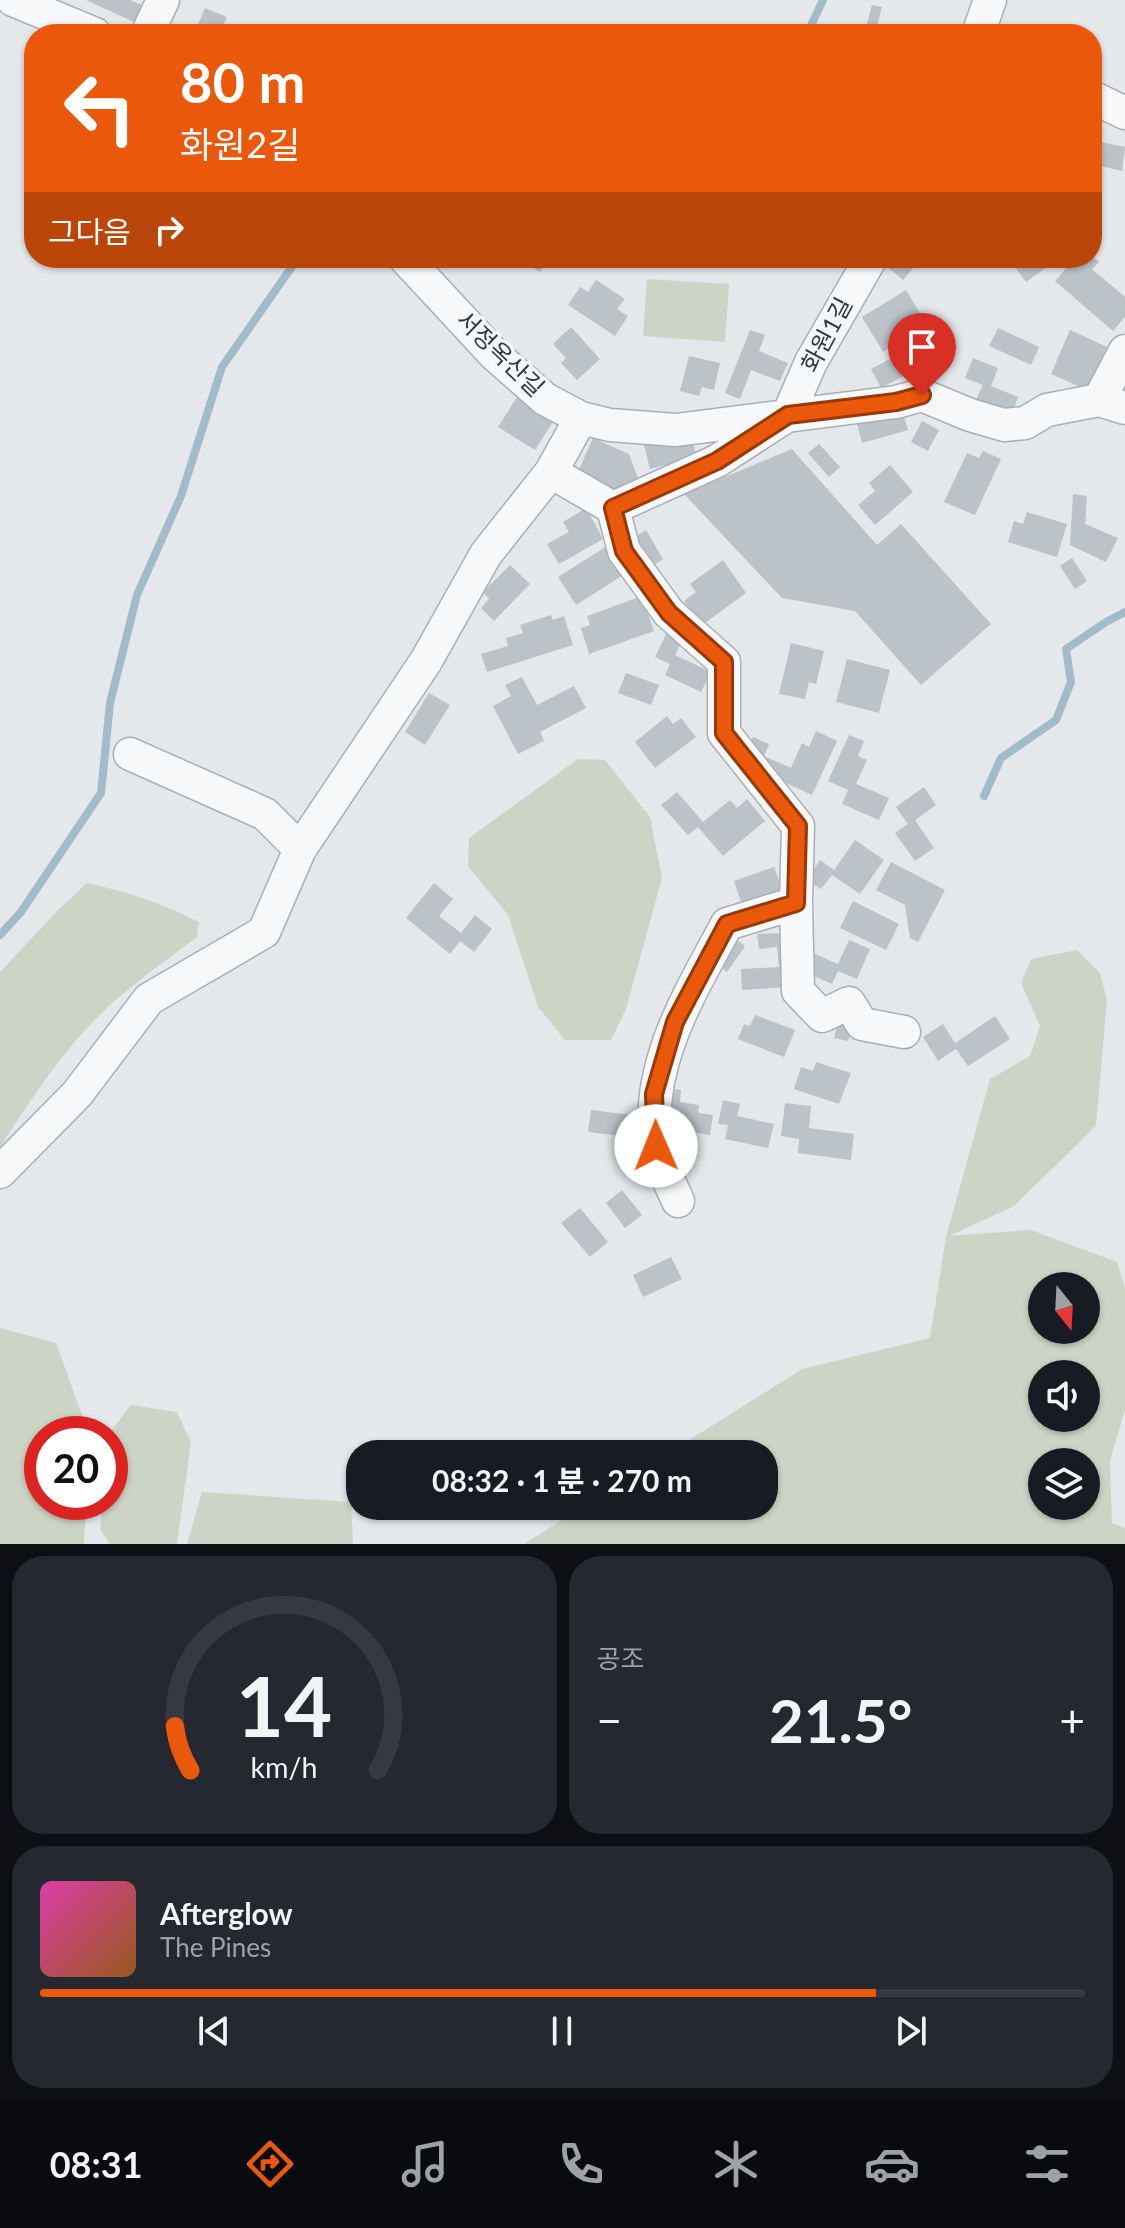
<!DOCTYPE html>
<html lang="ko">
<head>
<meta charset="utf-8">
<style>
  :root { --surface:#171b24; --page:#242831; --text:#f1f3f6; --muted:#9ea1a6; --line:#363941; --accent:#ea580c }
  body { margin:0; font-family:Lato,"Noto Sans KR",sans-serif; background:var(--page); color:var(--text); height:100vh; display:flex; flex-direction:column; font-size:30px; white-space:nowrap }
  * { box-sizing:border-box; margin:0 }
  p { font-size:26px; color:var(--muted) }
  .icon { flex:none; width:44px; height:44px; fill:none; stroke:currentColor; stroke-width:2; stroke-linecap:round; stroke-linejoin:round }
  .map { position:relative; height:1544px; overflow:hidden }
  .details { display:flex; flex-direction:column; gap:12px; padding:12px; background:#0d0f14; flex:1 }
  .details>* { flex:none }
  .guide { position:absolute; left:24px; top:24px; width:1078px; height:244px; border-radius:32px; box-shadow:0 2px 6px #0004; background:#ea580c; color:#fff; overflow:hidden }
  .needle { width:52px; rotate:162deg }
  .controls { position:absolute; left:1028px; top:1272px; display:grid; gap:16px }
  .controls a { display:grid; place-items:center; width:72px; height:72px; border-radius:50%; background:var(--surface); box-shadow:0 2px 6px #0004; font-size:40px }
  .speed { position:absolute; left:24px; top:1416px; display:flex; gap:16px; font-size:40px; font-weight:700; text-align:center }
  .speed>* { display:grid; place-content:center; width:104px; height:104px; border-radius:50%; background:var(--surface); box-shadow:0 2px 6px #0004; line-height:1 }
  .speed .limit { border:12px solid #d22; background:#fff; color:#111 }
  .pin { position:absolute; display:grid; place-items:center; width:68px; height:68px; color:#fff; margin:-82px -34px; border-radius:50% 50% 50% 0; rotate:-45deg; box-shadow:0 0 8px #0007 }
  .pin .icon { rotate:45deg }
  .me { position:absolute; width:88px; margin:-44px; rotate:359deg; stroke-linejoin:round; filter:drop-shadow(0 0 6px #0008) }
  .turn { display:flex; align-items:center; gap:28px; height:168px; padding:0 24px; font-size:36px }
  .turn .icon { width:104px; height:104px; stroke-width:2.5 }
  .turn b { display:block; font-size:56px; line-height:68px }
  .then { display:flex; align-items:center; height:76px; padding:0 24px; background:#0003; gap:16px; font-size:30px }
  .big { font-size:60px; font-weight:700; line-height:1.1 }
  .details .tile { flex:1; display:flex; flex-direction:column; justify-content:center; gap:12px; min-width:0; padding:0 28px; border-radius:32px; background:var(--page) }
  .details .dial { align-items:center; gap:0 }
  .dial svg { height:208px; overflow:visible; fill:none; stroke:var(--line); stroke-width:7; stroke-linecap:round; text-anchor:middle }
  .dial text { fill:var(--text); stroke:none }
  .song { display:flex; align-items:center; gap:24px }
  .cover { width:96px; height:96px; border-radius:12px; background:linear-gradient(135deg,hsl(320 70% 55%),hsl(30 70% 35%)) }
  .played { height:8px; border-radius:4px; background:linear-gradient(90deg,var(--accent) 80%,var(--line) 80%) }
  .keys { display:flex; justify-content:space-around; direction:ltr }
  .heat { display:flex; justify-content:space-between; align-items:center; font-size:44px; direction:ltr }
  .details .tiles { flex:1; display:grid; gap:12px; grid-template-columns:1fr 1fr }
  .tile:last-child { grid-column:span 2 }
  .trip { position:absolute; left:346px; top:1440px; width:432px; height:80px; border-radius:32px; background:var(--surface); box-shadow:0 2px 6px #0004; font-weight:700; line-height:80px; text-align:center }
  .dock { display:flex; height:128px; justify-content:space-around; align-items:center; background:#090b0e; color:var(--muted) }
  .dock .icon { width:56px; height:56px }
  .dock .selected { color:var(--accent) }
  .dock b { font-size:36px; color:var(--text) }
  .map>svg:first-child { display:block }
  .green { fill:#ccd5c5; fill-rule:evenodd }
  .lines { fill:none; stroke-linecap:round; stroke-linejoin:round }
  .stream { stroke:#a1bbc9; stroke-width:8 }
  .building { fill:#bbc2c8 }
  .minor-casing { stroke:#a9b0b5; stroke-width:35 }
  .minor { stroke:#f6f8f9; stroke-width:32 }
  .route-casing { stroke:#983908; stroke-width:20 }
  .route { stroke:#ea580c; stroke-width:14 }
  .labels { text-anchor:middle; stroke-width:7; stroke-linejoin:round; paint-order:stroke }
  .street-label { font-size:24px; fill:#2c3843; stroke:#f4f6f8 }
</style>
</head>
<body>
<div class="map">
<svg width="1125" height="1544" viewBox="0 0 1125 1544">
  <rect width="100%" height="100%" fill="#e4e8eb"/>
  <path class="green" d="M647,279L729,284L725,342L643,336Z
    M578,759L605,760L650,817L662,878L626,1009L611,1040H565L538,1007L508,915L468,866L469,838Z
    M87,883C126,891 163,904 199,922L197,937C160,965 119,993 88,1027C54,1063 27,1106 0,1147V972L57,911Z
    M1077,950L1100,973L1107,1000L1096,1126L1014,1206L949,1236L1031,1230L1117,1262L1125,1288V1409L1110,1461L1112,1523L1125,1528V1544H524L584,1506H764V1454H667L802,1369L930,1338L946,1237L990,1079L1030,1056L1040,1026L1021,983L1031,959ZM1086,1286V1330H1042V1286ZM1086,1374V1418H1042V1374ZM1086,1462V1506H1042V1462Z
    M0,1328L56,1343L89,1434H42V1502H86L84,1544H0Z
    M131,1405L177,1412L191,1442L177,1544H110L100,1529L103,1502H110L109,1434Z
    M202,1492L351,1502L353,1544H187Z"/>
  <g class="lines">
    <path class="stream" d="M807,34L823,0
      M984,796L1001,758L1056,720L1071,682L1066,649L1106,622L1125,612
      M0,935L21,912L101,793L110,703L137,595L181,496L222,367L298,258"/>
  </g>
  <path class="building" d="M86,0H130L142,5L134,22Z
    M872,5L882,7L877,26L867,24Z
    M205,8L227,17L220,34H194Z
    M633,25L649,34H627Z
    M1096,141L1125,147L1122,171L1092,164Z
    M1092,256L1099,262L1092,269L1125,297V317L1113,331L1055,281L1075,258Z
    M518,258H548L540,272Z
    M888,258H904L914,267L903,280L883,263Z
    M1008,258H1060L1026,282Z
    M596,280L625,299L617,309L628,316L615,336L568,305L580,287L588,292Z
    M906,290L927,325L883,352L862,317Z
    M571,327L600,359L577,380L561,363L566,358L553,344Z
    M998,328L1039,347L1031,365L989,346Z
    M750,330L765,335L759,351L788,363L780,381L751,370L740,399L725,393Z
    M1070,330L1107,347L1087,390L1051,374Z
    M907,350L917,369L881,388L871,369Z
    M689,356L720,363L714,390L702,387L699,396L680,391Z
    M973,358L998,368L991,386L1018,397L1011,417L975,402L983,385L965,378Z
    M519,394L556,417L535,450L498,427Z
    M902,410L908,430L862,443L857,424Z
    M922,421L939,430L928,451L911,442Z
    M691,434L696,457L650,469L644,445Z
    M593,438L629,454L639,481L614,490L577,474Z
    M819,444L840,467L829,477L808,453Z
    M792,449L877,545L901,524L991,624L921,685L855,611L782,598L684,494Z
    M983,451L1001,459L975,515L944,502L967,453L979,458Z
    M890,465L913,492L875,525L858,505L875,491L869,483Z
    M1073,494L1087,496L1085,524L1118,538L1106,562L1070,545Z
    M586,508L603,539L559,564L547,544L569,532L563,522Z
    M1027,512L1067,524L1057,557L1008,542L1014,521L1023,524Z
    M646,530L663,559L649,568L632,539Z
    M607,546L625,574L576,605L558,577Z
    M1072,558L1087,581L1075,589L1060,566Z
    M723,560L746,593L702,625L684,601L696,592L690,584Z
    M510,565L530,584L494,621L481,608L489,599L483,592Z
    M642,596L654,631L589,654L581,628L590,625L587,616Z
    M551,615L553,620L564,616L573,645L487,672L481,654L508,646L506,638L523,633L520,625Z
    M667,632L683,639L675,655L711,672L701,692L665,675L670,664L655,657Z
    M791,643L824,651L816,684L809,682L805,699L779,694Z
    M847,659L890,670L879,713L836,702Z
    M626,673L659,685L651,705L618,693Z
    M522,677L537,705L574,686L586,708L540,732L544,741L518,754L493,706L511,696L505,685Z
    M429,693L450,705L425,745L405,732Z
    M667,716L673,724L681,718L696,737L655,768L635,742Z
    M816,731L837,741L812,795L760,771L748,748L753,737L769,744L764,756L791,768L802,743L809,747Z
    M849,735L864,741L858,756L867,760L856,784L889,798L879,820L842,804L848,790L828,781Z
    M924,787L936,805L915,820L934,848L915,861L895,833L908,824L896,807Z
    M677,792L703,822L730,800L737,808L747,799L765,821L723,856L698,827L688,835L661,805Z
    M855,840L884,860L860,894L832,875L821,889L807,880L820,860L834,870Z
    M891,862L945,890L918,942L910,938L905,905L876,890Z
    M774,867L783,891L742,905L734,881Z
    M434,883L453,899L439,916L461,933L475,915L492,929L474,952L460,941L450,954L406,918Z
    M853,901L899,924L886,950L840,928Z
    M782,933L786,987L742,990L741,969L779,967L777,947L759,949L757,934Z
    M735,939L745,946L727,972L717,965Z
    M849,940L870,949L857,979L838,971L832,984L805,972L813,953L838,964Z
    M755,1015L795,1030L784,1057L738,1039L744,1024L750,1026Z
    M995,1016L1010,1039L968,1066L956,1049L938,1061L923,1037L943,1024L955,1043Z
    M839,1019L854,1023L848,1041L834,1038Z
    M816,1062L851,1073L839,1104L794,1089L801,1067L813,1071Z
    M667,1088L681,1090L680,1102L699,1105L698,1113L713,1115L710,1135L672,1128L675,1115L662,1112Z
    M723,1100L740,1104L737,1116L774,1124L768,1148L725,1139L728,1125L718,1124Z
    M785,1103L811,1106L809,1128L854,1134L851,1160L798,1153L799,1139L781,1136Z
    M591,1110L640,1116L638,1138L588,1132Z
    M622,1190L642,1215L625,1228L606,1203Z
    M580,1208L608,1242L590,1257L561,1223Z
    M671,1257L682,1279L643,1297L633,1275Z"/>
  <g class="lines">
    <g class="minor-casing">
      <path id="minor" d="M13,0L95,34
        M147,34L163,0
        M978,34L990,0
        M1092,97L1125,113
        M405,258L495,355L545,399L581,418L610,425L676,430L896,402L922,395L970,415L1004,425L1025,423L1047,410L1099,400L1125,408
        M1099,400L1125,351
        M788,415L811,362L871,258
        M551,472L613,508
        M130,754L265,814L300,849
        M796,903L798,991L822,1016L849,1003L862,1024L904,1032
        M0,1172L77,1094L149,999L264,932L300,849L426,661L486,554L551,472L581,418
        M678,1201C671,1184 658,1163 656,1144C645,1063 691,992 727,924L796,903L798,826L724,733V662L669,613L624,551L613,508L717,461L788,415"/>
    </g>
    <use href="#minor" class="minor"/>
  </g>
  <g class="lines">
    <g class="route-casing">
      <path id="route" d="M656,1146L654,1094L675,1022L727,924L796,903L798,826L724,733V662L669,613L624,551L613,508L717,461L788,415L896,402L922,395"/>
    </g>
    <use href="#route" class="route"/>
  </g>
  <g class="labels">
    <g class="street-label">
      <text transform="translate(827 335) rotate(-62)" y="8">화원1길</text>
      <text transform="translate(500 354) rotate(44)" y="8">서정옥산길</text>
    </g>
  </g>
</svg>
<div class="controls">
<a><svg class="needle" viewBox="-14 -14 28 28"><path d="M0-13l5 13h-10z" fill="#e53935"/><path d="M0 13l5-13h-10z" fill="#9ea1a6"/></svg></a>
<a><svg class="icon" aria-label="sound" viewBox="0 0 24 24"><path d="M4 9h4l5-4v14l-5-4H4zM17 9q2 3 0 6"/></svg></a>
<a><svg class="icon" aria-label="layers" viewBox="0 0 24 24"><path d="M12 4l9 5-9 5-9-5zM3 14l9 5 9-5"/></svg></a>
</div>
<div class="speed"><div class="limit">20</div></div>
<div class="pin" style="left:922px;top:395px;background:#d93025"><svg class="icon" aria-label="arrive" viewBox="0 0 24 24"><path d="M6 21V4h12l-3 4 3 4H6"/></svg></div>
<svg class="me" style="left:656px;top:1146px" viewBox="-20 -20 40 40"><circle r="19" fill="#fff"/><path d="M0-13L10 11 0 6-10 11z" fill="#ea580c"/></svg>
<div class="trip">08:32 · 1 분 · 270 m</div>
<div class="guide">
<div class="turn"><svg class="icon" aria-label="left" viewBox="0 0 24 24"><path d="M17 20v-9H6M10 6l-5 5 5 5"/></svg><div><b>80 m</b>화원2길</div></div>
<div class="then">그다음<svg class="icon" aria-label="right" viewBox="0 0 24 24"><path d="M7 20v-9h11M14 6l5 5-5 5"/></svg></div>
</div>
</div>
<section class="details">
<div class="tiles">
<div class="tile dial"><svg viewBox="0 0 100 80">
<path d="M14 69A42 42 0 1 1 86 69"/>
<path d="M14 69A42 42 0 0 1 8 52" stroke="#ea580c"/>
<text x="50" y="56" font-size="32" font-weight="700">14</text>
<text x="50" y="72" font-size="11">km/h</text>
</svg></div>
<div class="tile"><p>공조</p>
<div class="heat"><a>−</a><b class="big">21.5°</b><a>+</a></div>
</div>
<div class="tile">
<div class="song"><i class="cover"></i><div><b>Afterglow</b><p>The Pines</p></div></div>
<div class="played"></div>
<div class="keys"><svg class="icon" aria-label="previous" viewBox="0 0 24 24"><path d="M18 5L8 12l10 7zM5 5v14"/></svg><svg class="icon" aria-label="pause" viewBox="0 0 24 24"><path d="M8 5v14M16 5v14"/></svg><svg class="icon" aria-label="next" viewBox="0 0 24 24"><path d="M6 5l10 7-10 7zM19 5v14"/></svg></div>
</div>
</div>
</section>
<nav class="dock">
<b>08:31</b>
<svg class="icon selected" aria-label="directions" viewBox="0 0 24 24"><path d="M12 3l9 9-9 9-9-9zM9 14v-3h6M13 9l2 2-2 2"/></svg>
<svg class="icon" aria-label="music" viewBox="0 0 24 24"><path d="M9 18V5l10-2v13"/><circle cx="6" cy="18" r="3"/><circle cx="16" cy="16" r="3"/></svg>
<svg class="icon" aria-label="phone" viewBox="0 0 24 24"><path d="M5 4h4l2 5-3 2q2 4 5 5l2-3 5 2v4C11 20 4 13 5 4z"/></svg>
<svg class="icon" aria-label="climate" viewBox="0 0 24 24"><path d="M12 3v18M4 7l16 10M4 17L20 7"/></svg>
<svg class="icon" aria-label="car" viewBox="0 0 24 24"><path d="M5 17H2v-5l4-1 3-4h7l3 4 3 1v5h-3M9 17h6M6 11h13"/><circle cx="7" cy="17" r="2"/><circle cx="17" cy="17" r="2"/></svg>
<svg class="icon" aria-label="filters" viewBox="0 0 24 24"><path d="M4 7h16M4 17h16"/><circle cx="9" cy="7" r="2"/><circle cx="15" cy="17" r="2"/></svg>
</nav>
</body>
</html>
